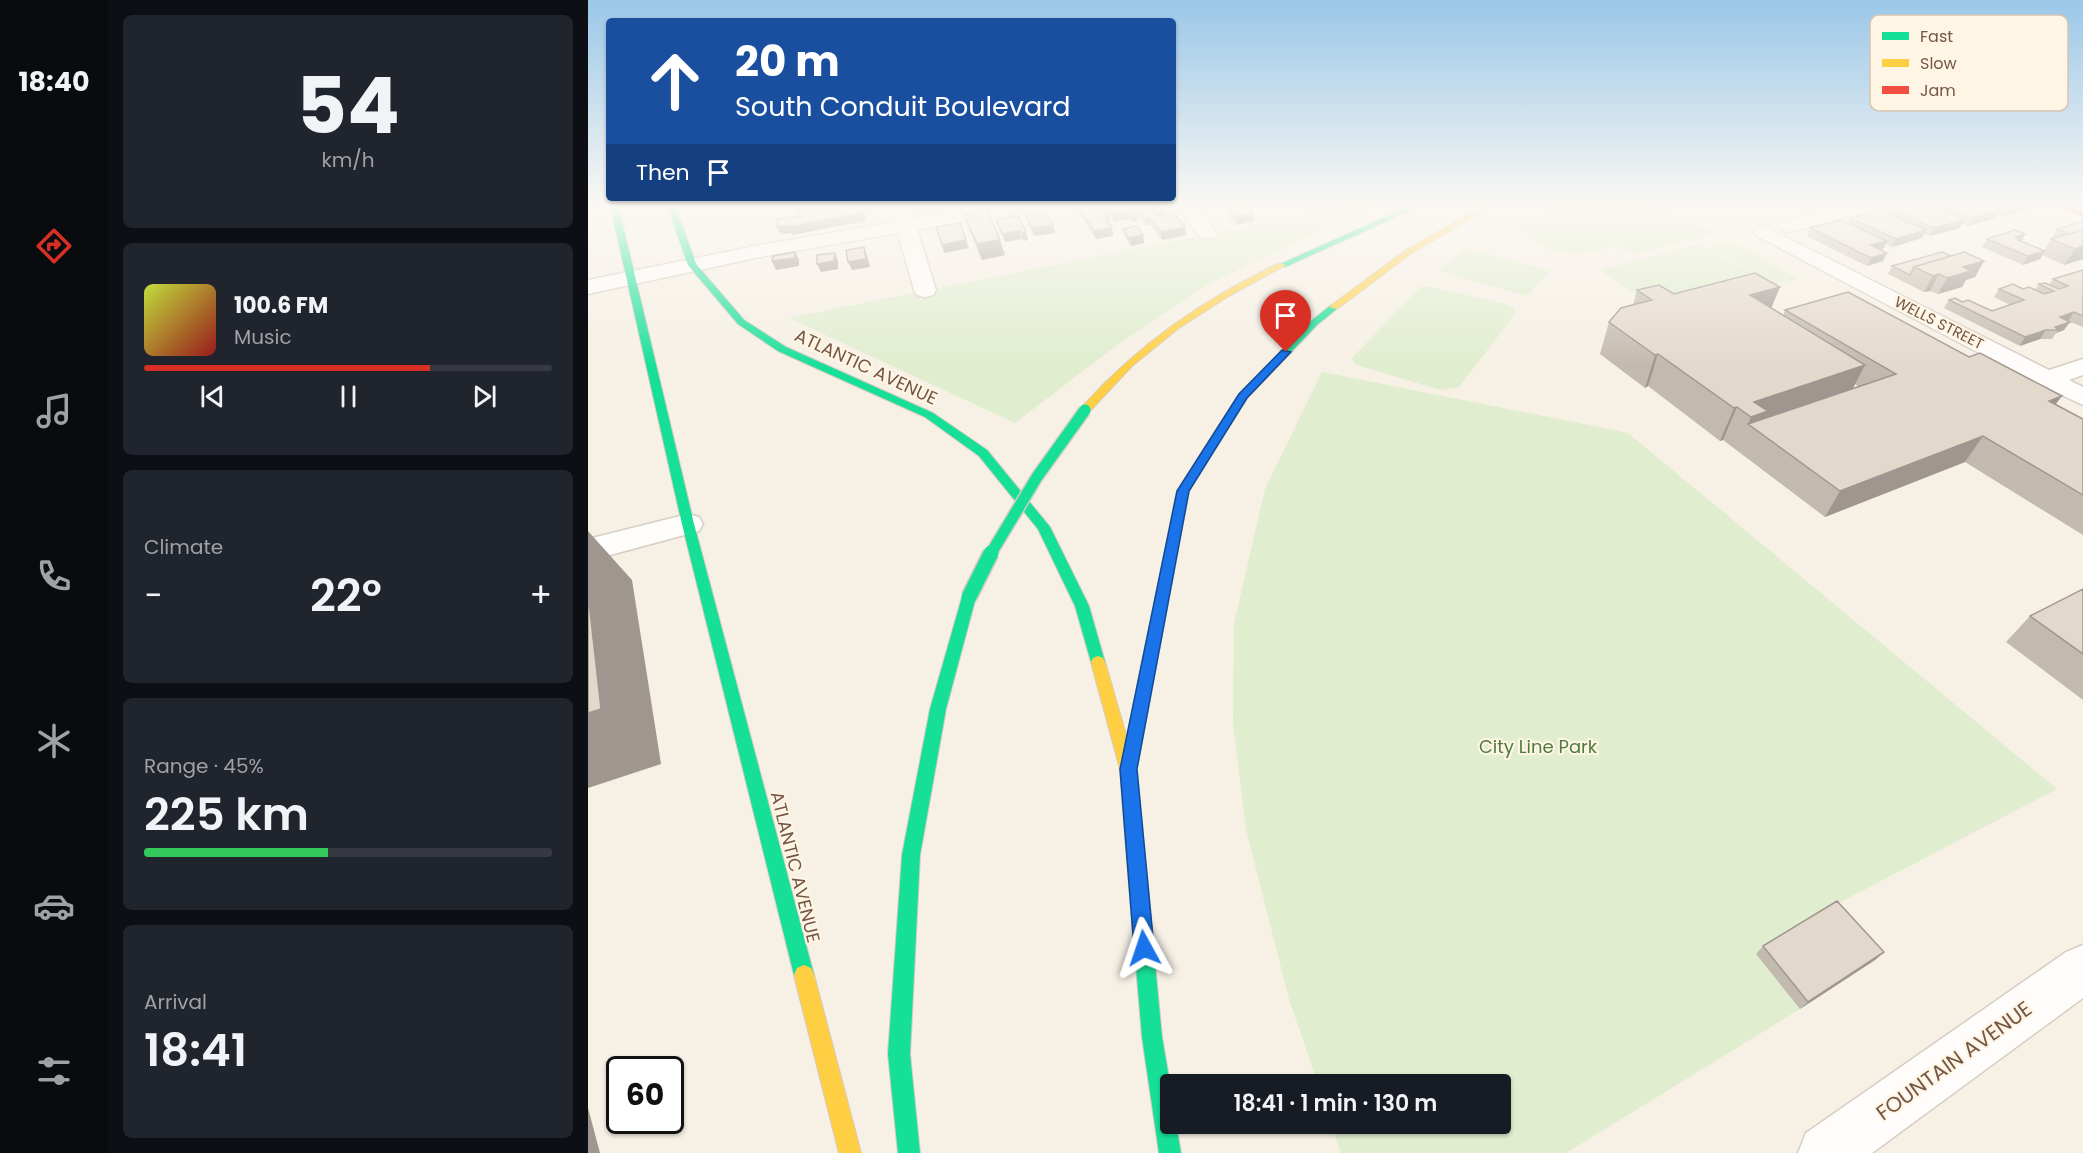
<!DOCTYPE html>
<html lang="en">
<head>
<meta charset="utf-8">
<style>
  :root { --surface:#171b24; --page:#20242c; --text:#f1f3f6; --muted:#9ea1a6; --line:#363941; --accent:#d93025 }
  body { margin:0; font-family:Poppins,sans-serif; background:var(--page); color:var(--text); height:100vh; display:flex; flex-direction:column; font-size:22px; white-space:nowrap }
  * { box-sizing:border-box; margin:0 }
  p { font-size:20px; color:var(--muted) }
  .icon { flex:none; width:33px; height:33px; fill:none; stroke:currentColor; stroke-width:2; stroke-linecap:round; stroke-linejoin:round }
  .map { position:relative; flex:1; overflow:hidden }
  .drawer { display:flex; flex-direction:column; gap:15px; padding:15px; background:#0d0f14; width:480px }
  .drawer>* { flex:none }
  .top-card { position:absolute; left:18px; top:18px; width:570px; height:183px; border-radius:6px; box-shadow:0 2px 4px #0004; background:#1a4fa0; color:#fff; overflow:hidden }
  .speed { position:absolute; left:18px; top:1056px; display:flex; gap:12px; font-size:30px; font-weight:700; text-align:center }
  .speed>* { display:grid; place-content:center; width:78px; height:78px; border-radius:50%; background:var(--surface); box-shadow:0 2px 4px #0004; line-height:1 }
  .speed .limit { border:3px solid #111; border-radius:9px; background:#fff; color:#111 }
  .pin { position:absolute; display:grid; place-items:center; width:51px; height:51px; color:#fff; margin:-62px -26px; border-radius:50% 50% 50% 0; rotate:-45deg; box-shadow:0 0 6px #0007 }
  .pin .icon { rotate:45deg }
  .me { position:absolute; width:66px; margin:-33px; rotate:355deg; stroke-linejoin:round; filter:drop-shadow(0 0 4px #0008) }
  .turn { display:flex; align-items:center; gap:21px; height:126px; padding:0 30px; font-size:27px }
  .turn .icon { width:78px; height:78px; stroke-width:2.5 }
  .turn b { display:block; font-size:42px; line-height:51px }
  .then { display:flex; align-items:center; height:57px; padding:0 30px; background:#0003; gap:12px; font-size:22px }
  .big { font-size:45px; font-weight:600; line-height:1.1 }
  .drawer .tile { flex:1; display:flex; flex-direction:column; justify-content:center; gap:9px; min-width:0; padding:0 21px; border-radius:9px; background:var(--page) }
  .drawer .dial { align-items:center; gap:0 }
  .dial b { font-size:78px; line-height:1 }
  .song { display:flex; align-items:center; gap:18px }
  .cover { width:72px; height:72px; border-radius:9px; background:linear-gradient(135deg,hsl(70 70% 55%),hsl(0 70% 35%)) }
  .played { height:6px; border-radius:3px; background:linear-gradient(90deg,var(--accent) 70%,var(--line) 70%) }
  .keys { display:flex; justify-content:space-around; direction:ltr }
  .heat { display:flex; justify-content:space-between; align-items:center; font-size:33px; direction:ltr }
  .charge { height:9px; border-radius:4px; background:linear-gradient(90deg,#34c759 45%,var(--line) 0) }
  .trip { position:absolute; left:572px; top:1074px; width:351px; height:60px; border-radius:6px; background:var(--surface); box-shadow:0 2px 4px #0004; font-weight:600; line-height:60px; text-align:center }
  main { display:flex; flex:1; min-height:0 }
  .tab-bar { display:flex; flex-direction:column; width:108px; justify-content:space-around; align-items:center; background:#090b0e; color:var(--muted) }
  .tab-bar .icon { width:42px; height:42px }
  .tab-bar .selected { color:var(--accent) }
  .tab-bar b { font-size:27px; color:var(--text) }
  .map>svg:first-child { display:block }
  .green { fill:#e0edce }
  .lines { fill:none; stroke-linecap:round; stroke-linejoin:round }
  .street-casing { stroke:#d7cdc3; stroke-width:3 }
  .fast-casing { stroke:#d6cbc1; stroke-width:2 }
  .slow-casing { stroke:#d6cbc1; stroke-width:2 }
  .jam-casing { stroke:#d6cbc1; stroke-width:2 }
  .street { fill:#fefdfb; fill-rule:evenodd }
  .fast { fill:#16e098; fill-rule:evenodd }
  .slow { fill:#ffcf43; fill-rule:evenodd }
  .jam { fill:#f24e42; fill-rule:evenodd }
  .fast-bridge-far1-casing { stroke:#d5cbc2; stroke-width:14; stroke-linecap:butt }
  .fast-bridge-casing { stroke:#d5cbc2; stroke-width:18; stroke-linecap:butt }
  .fast-bridge-far1 { stroke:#16e098; stroke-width:11 }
  .fast-bridge { stroke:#16e098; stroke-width:15 }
  .wall { fill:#c3baaf; fill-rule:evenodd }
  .shaded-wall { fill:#9f978f }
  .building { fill:#e3d8cc; stroke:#9f978f; stroke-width:1.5 }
  .route { fill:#1a73e8; stroke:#114b97; stroke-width:1.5 }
  .labels { text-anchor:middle; stroke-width:4.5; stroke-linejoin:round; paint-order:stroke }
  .far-street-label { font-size:15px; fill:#745644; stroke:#fff5e5 }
  .street-label { font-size:18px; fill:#745644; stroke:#fff5e5 }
  .park-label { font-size:18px; fill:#4e7b3c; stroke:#fff5e5 }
  .near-street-label { font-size:21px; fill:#745644; stroke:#fff5e5 }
  .key { fill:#fff5e5; stroke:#d5c5b5; stroke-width:1.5 }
  .key-label { font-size:16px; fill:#745644 }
</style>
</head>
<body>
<main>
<nav class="tab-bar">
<b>18:40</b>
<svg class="icon selected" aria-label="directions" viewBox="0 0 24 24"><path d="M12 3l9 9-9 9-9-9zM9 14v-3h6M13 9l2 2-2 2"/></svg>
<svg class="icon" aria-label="music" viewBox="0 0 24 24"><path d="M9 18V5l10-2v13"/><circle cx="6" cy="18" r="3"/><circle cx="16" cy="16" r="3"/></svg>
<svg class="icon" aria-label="phone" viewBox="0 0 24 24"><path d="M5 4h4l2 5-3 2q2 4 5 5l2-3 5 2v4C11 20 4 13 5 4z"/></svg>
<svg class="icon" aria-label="climate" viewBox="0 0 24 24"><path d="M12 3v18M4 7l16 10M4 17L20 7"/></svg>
<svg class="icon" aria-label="car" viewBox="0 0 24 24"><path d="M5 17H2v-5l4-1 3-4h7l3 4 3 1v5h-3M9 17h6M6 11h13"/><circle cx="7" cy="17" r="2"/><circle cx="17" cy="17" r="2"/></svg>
<svg class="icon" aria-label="filters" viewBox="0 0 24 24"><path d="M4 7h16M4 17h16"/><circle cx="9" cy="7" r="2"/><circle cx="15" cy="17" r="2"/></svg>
</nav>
<section class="drawer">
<div class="tile dial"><b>54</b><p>km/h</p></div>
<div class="tile">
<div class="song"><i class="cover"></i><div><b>100.6 FM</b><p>Music</p></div></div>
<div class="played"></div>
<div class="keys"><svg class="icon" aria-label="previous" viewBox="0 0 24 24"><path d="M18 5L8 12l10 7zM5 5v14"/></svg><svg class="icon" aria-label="pause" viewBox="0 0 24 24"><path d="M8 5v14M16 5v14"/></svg><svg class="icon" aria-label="next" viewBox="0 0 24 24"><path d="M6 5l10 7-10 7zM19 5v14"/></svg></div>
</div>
<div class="tile"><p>Climate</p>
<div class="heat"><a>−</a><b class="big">22°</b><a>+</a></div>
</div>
<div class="tile"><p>Range · 45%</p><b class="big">225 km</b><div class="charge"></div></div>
<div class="tile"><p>Arrival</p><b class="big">18:41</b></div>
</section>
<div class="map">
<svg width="1495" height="1153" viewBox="0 0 1495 1153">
  <rect width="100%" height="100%" fill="#f6f0e5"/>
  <path class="green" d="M766,205H797L716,238L619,285L529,345L427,423L201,318Z
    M975,205H1057L1130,233L1045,255L1030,245L990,254L964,250L929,228Z
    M1143,242L1210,278L1186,285L1120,247Z
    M1112,244L1188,287L1081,316L1012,270Z
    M878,249L963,271L939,296L851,271Z
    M832,287H844L918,304L927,309V314L871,387L853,390L772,366L766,363L764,358Z
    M734,372L1040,433L1469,789L1241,908L1212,1009L978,1153H753L743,1124H912V1084H730L701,999L658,829L645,723L646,624L677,489Z"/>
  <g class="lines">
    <g class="street-casing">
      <path id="street" d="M303,205H321L325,219L404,205H447L445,209L438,211L329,230L348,290L345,295L337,297L329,295L326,290L310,233L167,258L0,294V280L167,246L307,222Z
        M588,205H607L630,234L627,238H613Z
        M1260,205H1292L1290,209L1201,232L1194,230L1191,226L1194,222Z
        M1176,226L1461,370L1495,359V375L1481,380L1495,387V405L1450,384L1169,236L1166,232L1169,228Z
        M100,514L111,517L115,524L111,531L0,561V539Z
        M1495,945V998L1284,1153H1210L1218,1133L1478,952Z"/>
    </g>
    <g class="fast-casing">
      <path id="fast" d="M22,205H30L106,524L226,975L223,982L216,985L209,982L206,975L94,524Z
        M79,205H87L108,264L156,320L198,347L345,413L399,450L462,527L501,606L517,662L515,666L510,668L505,666L503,662L487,606L450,529L391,456L337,417L190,351L150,324L100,265Z
        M824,205H835L697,267L690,265Z
        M743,305L751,307L729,325L659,398L601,491L550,762L548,767L542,769L536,767L534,762L589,491L651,394L723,321Z
        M381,592L386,593L388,597L358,709L332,855L322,1054L332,1153H310L300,1054L314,855L342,709L374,597L376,593Z
        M547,840L553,842L556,848L574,1037L582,1084V1124H588L593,1153H571L554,1037L538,848L541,842Z"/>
    </g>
    <g class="slow-casing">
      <path id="slow" d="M897,205H907L824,253L749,309L741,307L818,250Z
        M691,263L698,265L641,296L591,328L544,366L501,412H493V408C552,343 613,301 691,263Z
        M510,656L515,658L517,662L548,769L556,848L553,854L547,856L541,854L538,848L532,769L503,662L505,658Z
        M216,965L223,968L226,975L273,1153H251L206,975L209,968Z"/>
    </g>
    <g class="jam-casing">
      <path id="jam" d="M1466,205H1477L1495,212V217Z"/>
    </g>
    <use href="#street" class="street"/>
    <use href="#fast" class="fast"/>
    <use href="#slow" class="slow"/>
    <use href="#jam" class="jam"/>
    <g class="fast-bridge-far1-casing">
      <path id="fast-bridge-far1" d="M402,555L449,477L497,410"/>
    </g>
    <g class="fast-bridge-casing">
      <path id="fast-bridge" d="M381,597L403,553"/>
    </g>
    <use href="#fast-bridge-far1" class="fast-bridge-far1"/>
    <use href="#fast-bridge" class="fast-bridge"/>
  </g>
  <path class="wall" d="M489,205L521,217L525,236L508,239L491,213Z
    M517,205H573L575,208L576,215L598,235L574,240L562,225H558L549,214L550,221L544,222L541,219L526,222L517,208Z
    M637,205L665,213L666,221L648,225L637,213Z
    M1310,205H1445L1443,209L1416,216L1410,214L1408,218L1380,226L1374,224L1372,228L1342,236L1336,234L1334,238L1304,247L1298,244L1295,249L1292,250L1299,253L1295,261L1279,266L1219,236L1222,228L1260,223L1262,218L1297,213L1300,208Z
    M376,214L417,255L394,260L381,230Z
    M437,214L467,233L446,236L439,222Z
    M1495,221V259L1476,265L1454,255L1452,259L1435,265L1394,247L1399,239L1437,234L1433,241L1456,251L1463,239L1467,238L1464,237L1469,229Z
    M535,229L555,235L556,243L543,246L537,237Z
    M1363,256L1396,261L1387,277L1378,280L1374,287L1350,294L1342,291L1336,292L1300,274L1304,266Z
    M1495,270V327L1480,321L1476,330L1468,333L1464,339H1452L1432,346L1356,308L1361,300L1374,302L1404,311L1422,305L1406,297L1411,289H1435L1447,290L1451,284L1461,285L1465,279Z
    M1192,287L1183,308L1195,316L1197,310L1468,404L1495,419V535L1377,462L1237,517L1135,440L1132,441L1060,386L1057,388L1012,354L1021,322L1045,305L1049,290L1086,294ZM1267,384L1271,387L1264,389Z
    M1495,589V700L1418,642L1442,616Z
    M1175,946L1296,952L1287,960L1212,1009L1168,954Z"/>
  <path class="shaded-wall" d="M273,205L278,217L277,221L205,235L204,233L193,234L189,227Z
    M1431,205H1445L1443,209L1416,216L1420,208Z
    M569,206L570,214L563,215L562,207Z
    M575,208L576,216L572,217L571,209Z
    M1413,210L1408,218L1380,226L1384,218Z
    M540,211L541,219L526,222L525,214Z
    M549,213L550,221L544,222L543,215Z
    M665,213L666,221L648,225V217Z
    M521,217L522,225L517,218Z
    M561,217L562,225H558L556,218Z
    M1376,220L1372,228L1342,236L1346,228Z
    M465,225L467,233L446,236L444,228Z
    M597,227L598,235L574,240L573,232Z
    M524,228L525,236L508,239L506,231Z
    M1338,230L1334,238L1304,247L1308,239Z
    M432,231L434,239L417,242L414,234Z
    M438,232L440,240L435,241L433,233Z
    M1437,234L1429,247L1428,237Z
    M555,235L556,243L543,246L541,238Z
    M378,240L381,248L356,253L354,245Z
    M412,240L417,255L394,260L389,244Z
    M1299,241L1295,249L1279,253L1283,245Z
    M1495,246V259L1476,265L1487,249Z
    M276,247L279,255L282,267L264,270L260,262Z
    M1457,251L1452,259L1435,265L1440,256Z
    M207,252L211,260V266L188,270L184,261Z
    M247,253L250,261V269L233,272L229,264Z
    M1299,253L1295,261L1279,266L1283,258Z
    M1396,261L1387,277L1378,280L1374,287L1350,294L1359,278L1375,267Z
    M1351,274L1342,291L1336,292L1345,276Z
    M1192,287L1179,318L1162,295Z
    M1486,312L1480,321L1472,317Z
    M1482,322L1476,330L1468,333L1470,330L1467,327Z
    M1458,330L1452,339L1432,346L1437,337Z
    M1070,354L1060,386L1057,388L1067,355Z
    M1277,365L1260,398L1160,424L1163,417L1166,402Z
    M1474,396L1455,421L1461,401Z
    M1149,407L1135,440L1132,441L1146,408Z
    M1395,436L1377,462L1237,517L1252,491Z
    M0,531L44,580L73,764L0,788Z
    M1296,952L1287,960L1212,1009L1220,1002Z
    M0,1108L12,1153H0Z"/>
  <path class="building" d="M211,205H273L275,209L273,213L201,227V225L189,227V219L212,216Z
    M489,205H513L521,217L517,218L524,228L506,231Z
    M519,205H543L549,213L543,215L540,211L525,214Z
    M547,205H573L575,208L571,209L569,206L562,207L569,216L586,213L597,227L573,232L561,217L556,218Z
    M637,205H657L665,213L648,217Z
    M1310,205H1340L1376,220L1346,228L1300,208Z
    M1353,205H1400L1413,210L1384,218Z
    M1412,205H1431L1420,208Z
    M399,210L412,240L389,244L376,214Z
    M1292,210L1338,230L1308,239L1262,218Z
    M457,211L465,225L444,228L437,214Z
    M430,216L438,232L433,233L432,231L414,234L408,219Z
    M1253,220L1299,241L1283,245L1299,253L1283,258L1222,228Z
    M1495,221V230L1482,234L1469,229Z
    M372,223L378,240L354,245L348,227Z
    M549,226L555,235L541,238L535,229Z
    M1427,230L1437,234L1428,237L1434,239L1430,240L1457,251L1440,256L1399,239Z
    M1495,230V246L1487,249L1463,239Z
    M276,247L278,259L260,262L258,250Z
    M207,252V258L184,261L185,256Z
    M1354,252L1363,256L1326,267L1322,275L1304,266Z
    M1376,252L1396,261L1375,267L1383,271L1359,278L1351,274L1345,276L1326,267Z
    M247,253L246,261L229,264V255Z
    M1495,270V316L1486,312L1472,317L1482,322L1467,327L1470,330H1458L1437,337L1361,300L1367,298L1374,302L1380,300L1404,311L1436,300L1411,289L1425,284L1435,289L1441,287L1456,294L1466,291L1451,284L1457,283L1471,289L1480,286L1465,279Z
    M1167,273L1192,287L1162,295L1277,365L1166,402L1180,411L1163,417L1149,407L1146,408L1070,354L1067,355L1021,322L1033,308L1064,300L1049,290L1071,285L1086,294Z
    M1260,292L1381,357L1392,353L1474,396L1461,401L1495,419V495L1395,436L1252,491L1160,424L1308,374L1197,310Z
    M1495,589V654L1442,616Z
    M0,593L13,709L0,713Z
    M1249,901L1296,952L1220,1002L1175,946Z"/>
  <linearGradient id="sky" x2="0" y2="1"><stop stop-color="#9ac7e8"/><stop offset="0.56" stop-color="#fbf8f3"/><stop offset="1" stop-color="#fbf8f3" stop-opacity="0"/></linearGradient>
  <rect width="1495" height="367" fill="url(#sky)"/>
  <path class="route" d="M694,350L703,352L659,398L601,491L549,769L566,948L563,955L556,957L549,955L546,948L532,769L589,491L651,394Z"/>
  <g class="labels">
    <g class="far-street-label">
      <text transform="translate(1351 323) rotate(27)" y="5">WELLS STREET</text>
    </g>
    <g class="street-label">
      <text transform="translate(278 367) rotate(25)" y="6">ATLANTIC AVENUE</text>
      <text transform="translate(207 867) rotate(76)" y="6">ATLANTIC AVENUE</text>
    </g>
    <g class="park-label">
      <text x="950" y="753">City Line Park</text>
    </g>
    <g class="near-street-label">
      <text transform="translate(1366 1061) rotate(-36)" y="7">FOUNTAIN AVENUE</text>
    </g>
  </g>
  <rect x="1282" y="15" width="198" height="96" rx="9" class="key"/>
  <rect x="1294" y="32" width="27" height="8" fill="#16e098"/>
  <rect x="1294" y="59" width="27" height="8" fill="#ffcf43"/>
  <rect x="1294" y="86" width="27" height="8" fill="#f24e42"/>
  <g class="key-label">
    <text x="1332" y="42">Fast</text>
    <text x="1332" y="69">Slow</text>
    <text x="1332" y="96">Jam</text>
  </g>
</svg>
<div class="speed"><div class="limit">60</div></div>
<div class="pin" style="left:698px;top:352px;background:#d93025"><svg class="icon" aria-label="arrive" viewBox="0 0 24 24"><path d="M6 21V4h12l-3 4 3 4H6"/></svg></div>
<svg class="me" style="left:556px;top:948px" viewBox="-20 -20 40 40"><path d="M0-17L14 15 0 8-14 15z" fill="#1a73e8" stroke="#fff" stroke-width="4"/></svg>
<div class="trip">18:41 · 1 min · 130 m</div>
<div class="top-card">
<div class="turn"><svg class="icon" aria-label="ahead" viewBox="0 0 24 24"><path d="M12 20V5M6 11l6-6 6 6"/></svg><div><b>20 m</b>South Conduit Boulevard</div></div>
<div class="then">Then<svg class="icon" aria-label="arrive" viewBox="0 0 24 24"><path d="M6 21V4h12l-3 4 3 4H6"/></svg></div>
</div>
</div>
</main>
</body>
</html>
